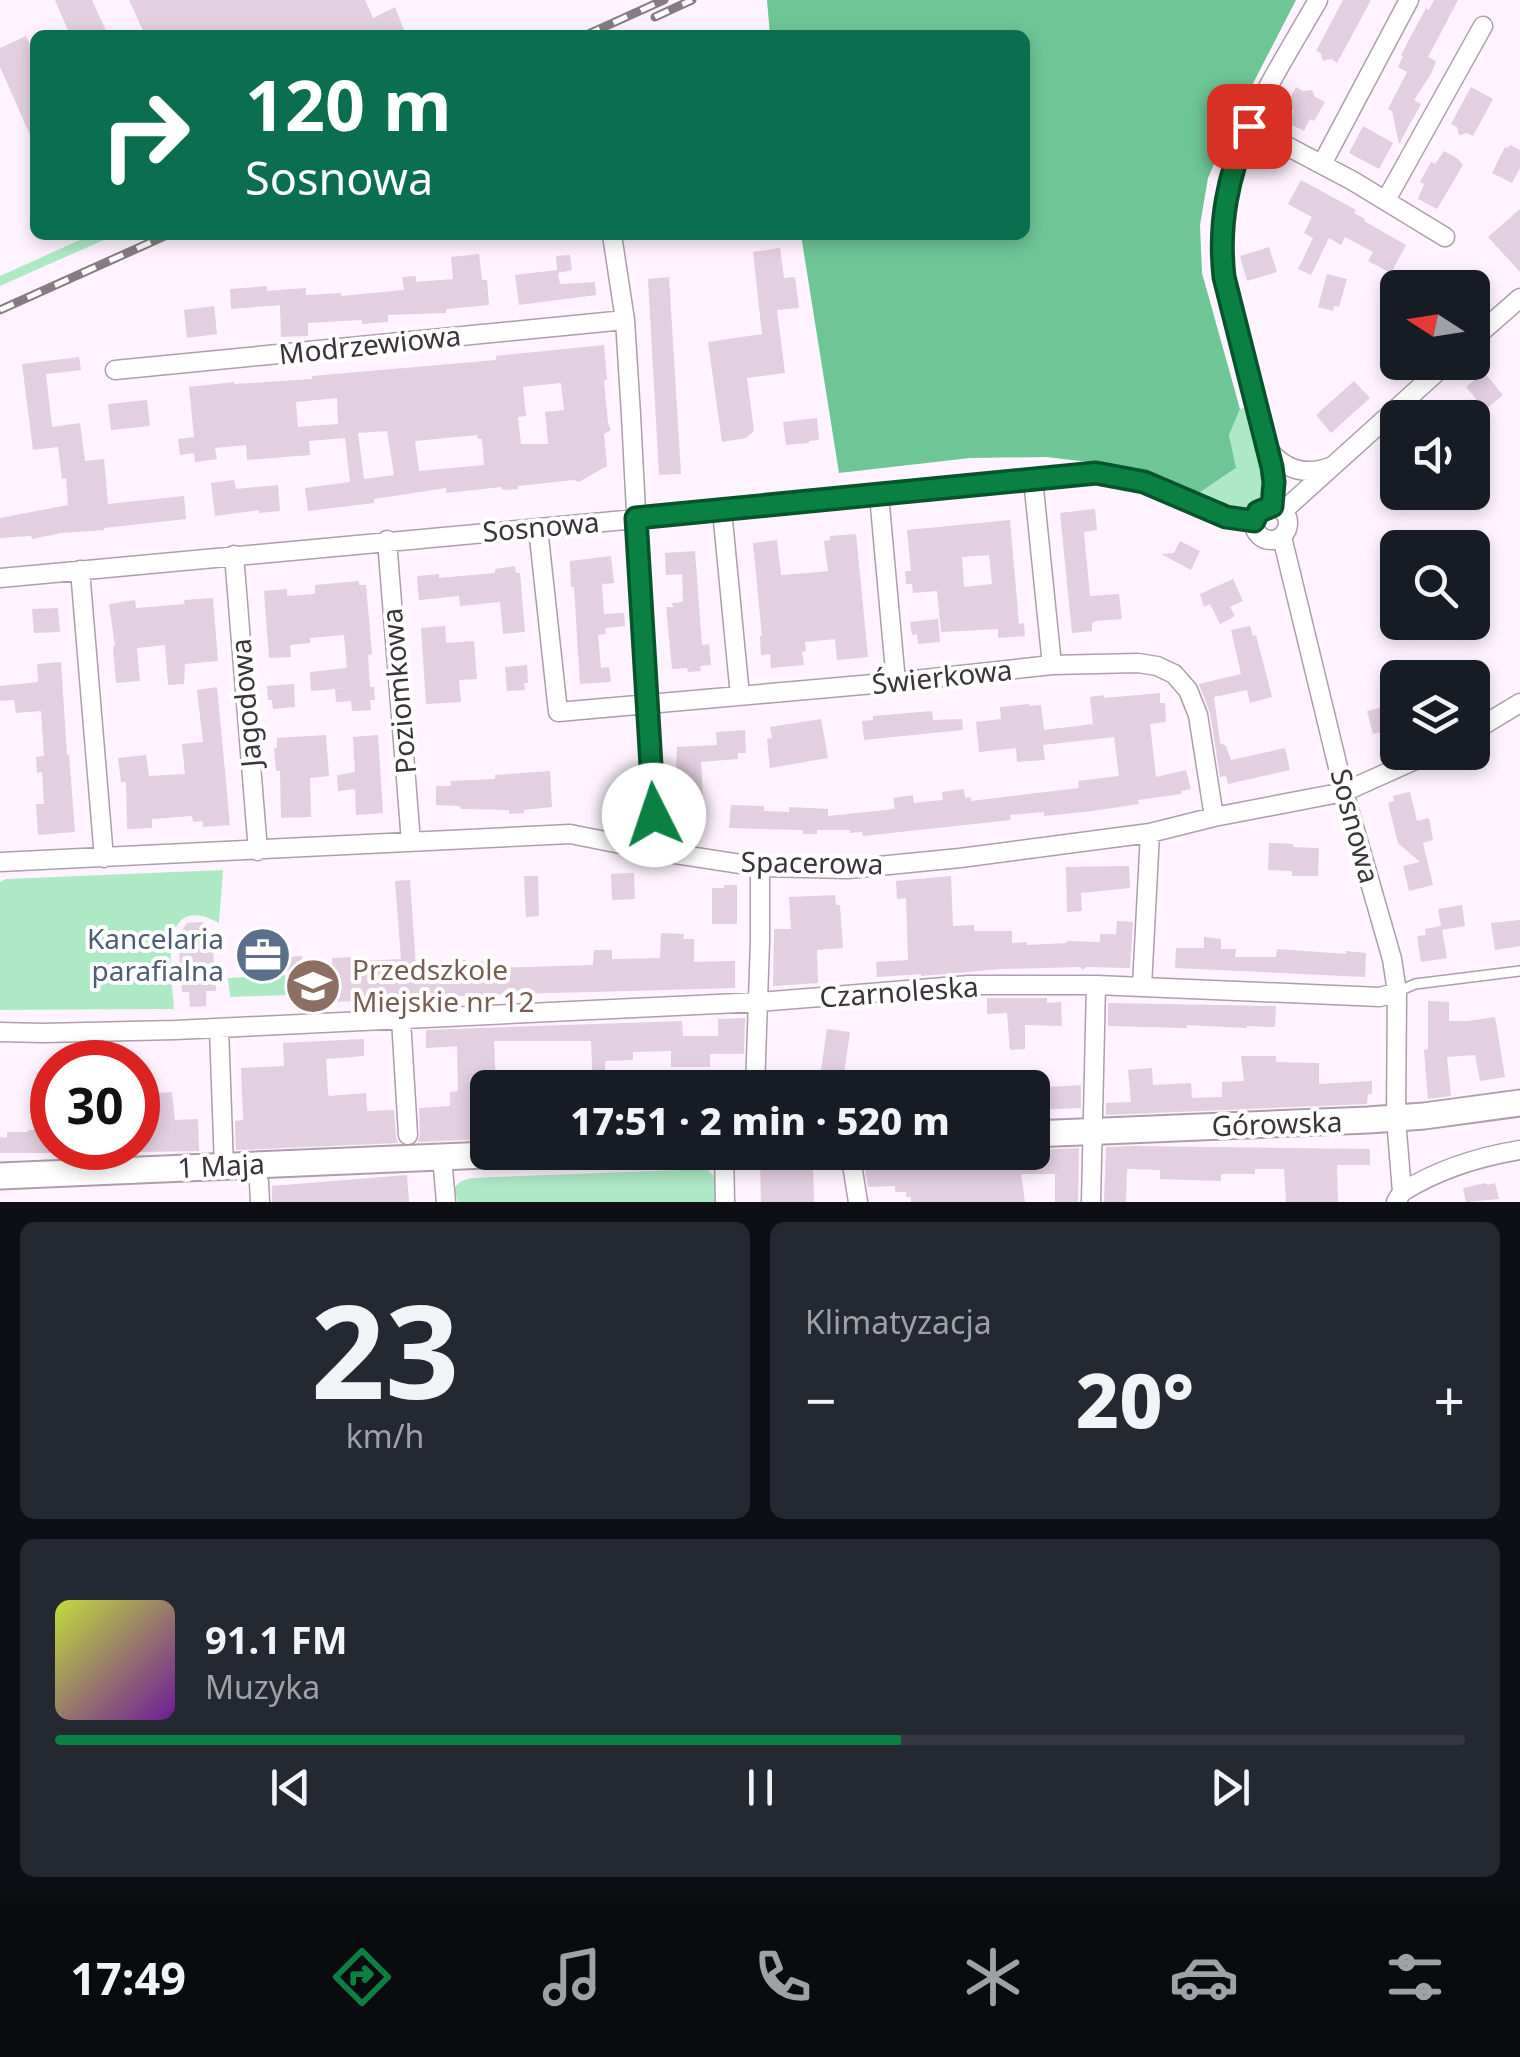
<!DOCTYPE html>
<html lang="pl">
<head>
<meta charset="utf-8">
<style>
  :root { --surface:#171b24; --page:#242831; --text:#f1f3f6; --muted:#9ea1a6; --line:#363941; --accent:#0b8043 }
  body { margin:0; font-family:"Noto Sans",sans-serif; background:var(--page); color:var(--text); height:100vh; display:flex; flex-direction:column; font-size:38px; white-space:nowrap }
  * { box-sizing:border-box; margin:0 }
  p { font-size:32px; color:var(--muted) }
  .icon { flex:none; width:55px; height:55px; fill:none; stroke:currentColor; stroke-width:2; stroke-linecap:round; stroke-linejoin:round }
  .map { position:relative; height:1202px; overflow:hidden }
  .side { display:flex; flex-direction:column; gap:20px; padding:20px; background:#0d0f14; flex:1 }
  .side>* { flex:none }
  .hud { position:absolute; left:30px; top:30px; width:1000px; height:210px; border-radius:15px; box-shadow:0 5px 15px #0003; background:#0b6e4f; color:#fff; overflow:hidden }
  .needle { width:65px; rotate:282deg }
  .fabs { position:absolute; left:1380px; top:270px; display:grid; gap:20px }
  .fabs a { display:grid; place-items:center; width:110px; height:110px; border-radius:15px; background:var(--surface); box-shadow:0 5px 15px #0003; font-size:50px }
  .speed { position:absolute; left:30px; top:1040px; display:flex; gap:20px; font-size:50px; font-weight:700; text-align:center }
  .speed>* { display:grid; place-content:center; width:130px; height:130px; border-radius:50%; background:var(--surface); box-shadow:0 5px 15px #0003; line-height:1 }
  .speed .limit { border:15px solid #d22; background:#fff; color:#111 }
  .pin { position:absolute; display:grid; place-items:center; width:85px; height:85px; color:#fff; margin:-42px; border-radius:20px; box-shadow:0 5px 15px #0006 }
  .me { position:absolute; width:110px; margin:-55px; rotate:356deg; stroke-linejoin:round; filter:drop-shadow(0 0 8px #0008) }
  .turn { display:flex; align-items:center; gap:35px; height:210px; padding:0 50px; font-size:45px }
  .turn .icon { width:130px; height:130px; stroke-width:2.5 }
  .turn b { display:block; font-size:70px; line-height:85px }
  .big { font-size:75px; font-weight:800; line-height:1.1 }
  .side .tile { flex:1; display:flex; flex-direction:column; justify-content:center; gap:15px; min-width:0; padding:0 35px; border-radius:15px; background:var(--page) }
  .side .dial { align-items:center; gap:0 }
  .dial b { font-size:130px; line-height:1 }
  .song { display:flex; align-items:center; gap:30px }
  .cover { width:120px; height:120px; border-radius:15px; background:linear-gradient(135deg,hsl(70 70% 55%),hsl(280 70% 35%)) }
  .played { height:10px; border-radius:5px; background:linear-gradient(90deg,var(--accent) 60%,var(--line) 60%) }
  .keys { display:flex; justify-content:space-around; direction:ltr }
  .heat { display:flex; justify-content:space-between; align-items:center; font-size:55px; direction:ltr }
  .side .tiles { flex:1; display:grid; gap:20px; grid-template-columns:1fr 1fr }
  .tile:last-child { grid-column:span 2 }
  .trip { position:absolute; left:470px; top:1070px; width:580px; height:100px; border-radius:15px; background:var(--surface); box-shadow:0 5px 15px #0003; font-weight:800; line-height:100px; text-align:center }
  .dock { display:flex; height:160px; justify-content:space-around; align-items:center; background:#090b0e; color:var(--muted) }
  .dock .icon { width:70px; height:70px }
  .dock .selected { color:var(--accent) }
  .dock b { font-size:45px; color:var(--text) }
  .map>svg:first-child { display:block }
  .green { fill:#aee9c6 }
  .forest { fill:#6ec596 }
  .building { fill:#e2cfdf; fill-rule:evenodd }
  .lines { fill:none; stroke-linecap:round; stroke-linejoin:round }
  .lane-casing { stroke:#ae9dad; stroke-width:12 }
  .street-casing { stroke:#ae9dad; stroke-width:21 }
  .secondary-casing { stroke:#ae9dad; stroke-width:29 }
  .lane { stroke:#fff; stroke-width:9 }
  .street { stroke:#fff; stroke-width:18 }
  .secondary { stroke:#fff; stroke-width:25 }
  .rail-casing { stroke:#847b83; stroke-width:9 }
  .rail { stroke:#fff; stroke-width:5; stroke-dasharray:15; stroke-linecap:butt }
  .route-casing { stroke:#07532c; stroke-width:25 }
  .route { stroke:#0b8043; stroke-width:18 }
  .labels { text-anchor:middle; stroke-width:8; stroke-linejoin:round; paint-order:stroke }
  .street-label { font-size:28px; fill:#3b333a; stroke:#fff }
  .service-label { font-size:28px; fill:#4e5e75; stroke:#fff; text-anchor:end }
  .education-label { font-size:28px; fill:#785e54; stroke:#fff; text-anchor:start }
</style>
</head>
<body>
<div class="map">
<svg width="1520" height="1202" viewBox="0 0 1520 1202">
  <rect width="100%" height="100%" fill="#fef3fe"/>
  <path class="green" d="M91,235H115L0,286V276Z
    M1252,406L1265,486C1251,524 1222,506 1196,495L1235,469L1229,435L1240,409Z
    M223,870L219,923C156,889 172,976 174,1009L0,1010V882L6,879Z
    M285,975L286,995L230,997L228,978Z
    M706,1169L716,1178V1202H458L454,1188L461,1181L472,1178Z"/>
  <path class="forest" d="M767,0H1296L1230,128L1208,178L1200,225L1202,273L1240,409L1229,435L1236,468L1196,495L1124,466L1046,457L970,458L839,473L801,235H1025V35H770Z"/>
  <path class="building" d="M55,0H92L108,35H70Z
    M129,0H365L373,18L395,7L406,35H145Z
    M1343,0H1371L1337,63L1331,59L1323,61L1321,53L1316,51Z
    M1434,0H1458L1428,57L1436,61L1431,74L1414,100L1421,104L1399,144L1392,111L1388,109L1407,72L1398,67L1403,56L1401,55L1426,8L1429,10Z
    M26,36L35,57V146L0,67V48Z
    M1296,87L1303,91L1312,90L1315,97L1325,102L1314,121L1310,119L1304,131L1288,123L1294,111L1286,106Z
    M1471,87L1493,99L1473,136L1467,133L1459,135L1457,127L1451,124Z
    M1363,126L1393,143L1379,169L1349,153Z
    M1510,145L1520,150V168L1512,183L1492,173L1505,147L1508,148Z
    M1444,151L1457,158L1463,165L1437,209L1418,199L1424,184L1420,182L1431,162L1435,164Z
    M1301,180L1356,210L1354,213L1365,219L1364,221L1406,245L1391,273L1368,261L1373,252L1345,237L1341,245L1329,238L1311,275L1298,269L1313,238L1304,233L1312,217L1288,204Z
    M1520,209V272L1488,237Z
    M1269,247L1277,272L1247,281L1240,256Z
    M780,248L784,278L795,277L799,308L777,310L785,373L747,378L754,431L746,438L722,442L708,342L762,334L753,252Z
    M479,254L482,280H487L489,305L446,309V313L388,315V322L362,324V320L308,323V336L281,337L280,305L231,309L230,289L267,286V291L306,288V295L341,293V296L404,290L402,277L416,276V282L453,279L451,257Z
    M570,255L572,270L558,273L560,284L595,282L596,295L519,305L515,275L557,270L556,256Z
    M1327,274L1347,279L1339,307L1334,306L1333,311L1318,307Z
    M669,277L681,474L659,475L648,279Z
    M214,306L217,334L187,338L184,310Z
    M604,345L607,380H604L608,423L611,430L604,434L607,466L579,482L574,480L518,486V489L503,490L501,487L446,493V488L374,499V503L308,511L305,488L350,482L345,438L309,441L310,455L247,460L246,445L215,448L217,459L195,462L194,453L180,455L178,439L194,437L189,387L234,382V384L312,379V376L496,360V356ZM561,383L564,410L545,412L548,444H521L518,417L526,416L523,387ZM337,398L338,424L298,427L296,402ZM387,431L394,475L364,479L358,433ZM477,435L478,439H482L484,465L419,471L415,441Z
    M79,357L81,370L46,374L52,427L80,423L85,461L104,459L108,504L184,496L186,519L104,528V530L61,533L32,539L31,536L0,538V518L68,505L66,478L62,479L58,447L33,450L22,364Z
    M1484,372L1503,395L1485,410L1466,387Z
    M1354,381L1370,398L1331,433L1316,415Z
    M147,400L150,426L111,430L108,404Z
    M817,418L819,440L809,441V443L786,445L783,422Z
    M234,480L236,489L278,485L280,511L259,513V510L215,516L211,483Z
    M1095,509L1097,530L1084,532L1090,596L1119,594L1122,619L1096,621L1092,623V631L1072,633L1060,513Z
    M1010,520L1019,624L1024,623L1025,636L998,638V629L941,632L937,591L913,593L912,584H906L905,571H911L907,530ZM989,555L992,584L964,587L962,557Z
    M856,534L868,657L837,660L835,639L805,642L806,651L802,652L804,665L771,668L770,654L761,655L760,636H762L753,543L777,540L781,575L808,573L828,571L824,541L830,540V536Z
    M1180,541L1200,551L1191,570L1161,554L1174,553Z
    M695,551L702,645L709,644L711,665L700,666L701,671L688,672L687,668L672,669L666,607H673L672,603L683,602L682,574L666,575L665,553Z
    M611,556L614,583L602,584L604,614L624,613L625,626L605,628L606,634L598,635L601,668L609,667L611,682L580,684L574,587H571L570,561Z
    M515,566L516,573H520L525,632L503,634L500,602L460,606L459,596L419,600L417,576L439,574V578L495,573V569Z
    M1233,579L1243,601L1230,607L1235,616L1220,624L1210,604L1204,607L1200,594Z
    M359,581V585H366L372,654L368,655L370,687H374L375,700H370L371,710L352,711L351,701L336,702L335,689L350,688L311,691L310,672L347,668L344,635L310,638V643L290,645L291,657L269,658L264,591L287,589V596L315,594V585Z
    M213,598L218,661L185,664L184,684L168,685L165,645L137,648L140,681L116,683L113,646H115L109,604L135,600L136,608L185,604L184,600Z
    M58,608L60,632L34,633L32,609Z
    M938,619L940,642L918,644L917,634L912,635L910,622Z
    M445,626L446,643L474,641L477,679L459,680L461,702L426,704L421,628Z
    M1250,626L1253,636L1256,635L1272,697L1250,703L1247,690L1214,697L1220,743L1226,746L1231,760L1285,748L1290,770L1228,784L1226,776L1220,777L1210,713L1199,684L1241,674L1231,630Z
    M61,662L67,755L69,754L75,832L38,835L36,804H44L42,772L37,773L36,757L44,756L41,711L16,713L14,700L0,701V686L38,682L37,664Z
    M527,665L528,683H524L525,690L507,691L505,667Z
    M294,684L295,707L273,709L272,700H268L267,686Z
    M217,687L230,825L203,827V821L193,822L192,816L152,819V828L127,829L126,782H121L118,758L146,755L149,776L185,774L182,744L203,742L197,690Z
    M1160,693V703H1165L1166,722L1150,724L1156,777L1186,770L1191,789L1181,791V794L1138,800L1139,804L1093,811L1044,816V812L1010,815L1011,820L1002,821L863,836L862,832L850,833V830H817V834H803V830L729,828L731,805L764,806V811L789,812V807L828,809V816L895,809L893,798L913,795L914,803L943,800L942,792L964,789L965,798L971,797V801L1079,788L1078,781L1119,776L1114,737L1043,745L1045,760L1017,762L1016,748L979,752L976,722L1001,719L1000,707L1029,704V706L1041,705L1044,730L1093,724L1090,697L1103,695L1104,698Z
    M1392,705L1398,728L1373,734L1367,711Z
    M932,711L933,720L962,719L963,730L864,740L862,721L873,720V716Z
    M821,719L828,758L770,768L767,739L772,738L770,727Z
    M745,730L746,753H738V759L701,762L704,812H699V823H682L678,800L675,801L673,771H676L677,747L717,745L716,732Z
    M326,735L329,776L310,778L311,817L281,818L280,771H276L274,748H277V738Z
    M378,735L383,813L356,815L355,789L338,791L337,775L355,772L353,737Z
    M550,771L552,807L524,810V813L509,814V810L461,809L460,806L436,805V786H451V781L495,779V775Z
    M1410,792L1417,821L1429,818L1433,840L1423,843L1433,885L1409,891L1403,866L1420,862L1398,843L1388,803L1394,801L1393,796Z
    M1269,843L1293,844V847L1319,848L1318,876H1292V871L1268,870Z
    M1129,866L1130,888L1081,893L1082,911L1067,912L1066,867Z
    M634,873L635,899L612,900L611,874Z
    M524,876H538L539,916L526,917Z
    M951,876L953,926L974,925V931H1012V943L1027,942V945L1067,943V941L1100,942V934H1116L1117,921L1133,922L1130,968L1086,967L1083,970L1080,967L1002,969L921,976V974L877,977L876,962L908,960L906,898L897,899L896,881Z
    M410,880L416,968L448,967V961L466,960V962L492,960V968L593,965L594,950H612V959L660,958L661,933L684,934L683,939H694V962L735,961V988L485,995L291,1004L289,971L256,973L254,942L287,940L288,957L302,956L303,972L333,970L332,958L361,957V961L401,959L395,881Z
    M724,885H737V924H712V888H724Z
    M835,895L836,905H840L843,948L817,950L818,983L773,986L774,929H791L789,897Z
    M1462,905L1465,926L1442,930L1447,958L1421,962L1417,936L1426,935L1425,929L1441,926L1438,909Z
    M1520,920V946L1495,950L1491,923Z
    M202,922L212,934L216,991H206V1006L190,1007L189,992H182L178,936L187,923Z
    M1204,937L1221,939V949H1236L1235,957H1276L1277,949L1346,954V951L1366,953L1365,977L1175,968L1176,948H1204Z
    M987,998H1047V1003L1061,1002L1062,1026L1025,1025V1049L1010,1050L1007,1013L987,1014Z
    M1428,1001L1449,1002V1021H1467L1495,1017L1505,1077L1480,1081L1475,1055L1447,1057L1451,1096L1428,1099L1424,1050L1428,1049Z
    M1108,1003L1276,1006L1275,1027L1247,1026V1028L1187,1025V1028L1108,1026Z
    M745,1018L744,1054H710V1067H671V1051L633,1052V1060L605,1061V1088H593L591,1041H494L496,1088H488V1139L418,1142L420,1134L419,1108L450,1106V1092L458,1091L457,1046L426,1048V1030L682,1021L683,1036H718V1019Z
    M827,1029L850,1032L843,1080L820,1077Z
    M364,1039V1056L326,1059L328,1093L329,1096L366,1093L367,1111L394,1110L396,1136L398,1143L236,1150L235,1121L243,1120L241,1068L284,1066L283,1043Z
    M1241,1056H1276V1062L1319,1063V1084L1372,1081V1094H1368L1367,1104L1106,1115V1103L1131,1102L1128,1070L1152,1068L1153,1085L1191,1083L1192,1098L1222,1097V1082L1244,1081Z
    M1081,1085V1108L1032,1110V1088Z
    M172,1092L175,1120L198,1119L199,1151L138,1152V1131H142V1123H146L143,1094Z
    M28,1130H52V1153H0V1137L7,1138V1132H28Z
    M1135,1146L1370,1149V1165H1337L1338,1202H1286L1284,1169H1255V1174H1221V1181L1160,1179V1170L1127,1169L1126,1202H1104L1106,1147Z
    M1079,1148L1078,1202H1055V1174H1021L1025,1202H911V1197H906V1192H895V1186L868,1187L864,1162L894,1161L960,1152H1032V1150Z
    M813,1160L814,1202H761L760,1162Z
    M407,1175L409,1202H272V1186Z
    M1486,1183L1487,1185L1495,1183L1499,1199L1466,1202L1463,1188Z"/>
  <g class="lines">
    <g class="lane-casing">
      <path id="lane" d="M1397,992L1415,984L1520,971"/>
    </g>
    <g class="street-casing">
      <path id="street" d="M1249,126L1353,181L1445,237
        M1322,164L1409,0
        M1386,200L1483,26
        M612,235L625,320L631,415L646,706L656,851
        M1472,340L1520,298
        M115,370L625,320
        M1269,450C1285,470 1306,476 1330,467
        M1033,479L1052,665
        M879,495L896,682
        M1254 523a17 17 0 1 1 34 0a17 17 0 1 1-34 0Z
        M1272,506L1274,482L1272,467C1262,424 1250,382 1239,340C1232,312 1224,285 1222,257C1214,162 1274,78 1318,0
        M722,510L740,696
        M1283,511L1448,362
        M538,528L558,712L896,682L1052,665L1138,663L1157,666L1174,674L1188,690L1198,715L1214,817
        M1282,537L1344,792L1392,959L1397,992L1396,1119L1402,1192L1396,1202
        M387,540L411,842
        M234,555L258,851
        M80,570L104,858
        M0,578L636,519L1096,473L1144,482L1225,517L1254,521
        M1472,732L1520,703
        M0,862L570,834L656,851L760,867L848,869L960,858L1150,833L1214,817L1344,792L1433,752
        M1142,986L1150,833
        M401,1019L408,1135
        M219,1028L224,1167
        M0,1032L43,1033L175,1030L759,1002L969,985H1096L1380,997L1397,992
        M755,1088L760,941V867
        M724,1152L725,1202
        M850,1152L858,1202
        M442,1157L446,1202
        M253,1164L259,1182L260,1202
        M1402,1192C1439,1169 1477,1157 1520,1150
        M1091,1202L1096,985"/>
    </g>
    <g class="secondary-casing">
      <path id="secondary" d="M1032,1134L1368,1120L1424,1116L1520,1103
        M0,1176L558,1152"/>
    </g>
    <use href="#lane" class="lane"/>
    <use href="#street" class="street"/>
    <use href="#secondary" class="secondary"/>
    <g class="rail-casing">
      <path id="rail" d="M655,17L692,0
        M586,35L664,0
        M0,310L167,235"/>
    </g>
    <use href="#rail" class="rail"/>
  </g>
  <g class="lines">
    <g class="route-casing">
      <path id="route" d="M654,815L636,518L1096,473L1144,482L1226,517L1254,521L1258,512L1272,506L1274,482L1272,467L1224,277C1218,223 1228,176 1249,126"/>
    </g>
    <use href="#route" class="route"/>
  </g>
  <defs>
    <g id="office-disc" transform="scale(2.875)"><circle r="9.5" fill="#5c6f8a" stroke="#fff"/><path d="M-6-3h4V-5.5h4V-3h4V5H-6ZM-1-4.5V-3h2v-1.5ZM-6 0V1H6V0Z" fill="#fff"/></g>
    <g id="school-disc" transform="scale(2.875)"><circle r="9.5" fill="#8d6e63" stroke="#fff"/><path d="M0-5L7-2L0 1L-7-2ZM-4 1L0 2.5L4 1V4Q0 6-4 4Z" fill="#fff"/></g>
  </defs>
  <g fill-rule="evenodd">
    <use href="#office-disc" x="263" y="955"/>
    <use href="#school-disc" x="313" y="986"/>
  </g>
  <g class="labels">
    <g class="street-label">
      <text transform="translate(370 345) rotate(-6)" y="10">Modrzewiowa</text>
      <text transform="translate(541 527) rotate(-5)" y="10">Sosnowa</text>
      <text transform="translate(942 677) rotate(-6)" y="10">Świerkowa</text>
      <text transform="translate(399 691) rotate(-95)" y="10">Poziomkowa</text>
      <text transform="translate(246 703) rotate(-95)" y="10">Jagodowa</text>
      <text transform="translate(1355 826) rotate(75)" y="10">Sosnowa</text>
      <text transform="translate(812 863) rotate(1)" y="10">Spacerowa</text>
      <text transform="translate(899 992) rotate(-4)" y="10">Czarnoleska</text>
      <text transform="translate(1277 1124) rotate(-2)" y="10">Górowska</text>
      <text transform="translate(221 1166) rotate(-3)" y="10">1 Maja</text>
    </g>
    <g class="service-label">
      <text x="224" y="949">Kancelaria<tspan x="224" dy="32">parafialna</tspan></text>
    </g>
    <g class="education-label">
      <text x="352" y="980">Przedszkole<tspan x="352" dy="32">Miejskie nr 12</tspan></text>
    </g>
  </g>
</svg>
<div class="fabs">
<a><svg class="needle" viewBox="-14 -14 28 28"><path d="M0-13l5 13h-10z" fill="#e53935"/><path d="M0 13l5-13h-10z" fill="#9ea1a6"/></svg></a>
<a><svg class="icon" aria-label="sound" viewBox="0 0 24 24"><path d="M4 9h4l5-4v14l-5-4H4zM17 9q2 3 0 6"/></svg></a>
<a><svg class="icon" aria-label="search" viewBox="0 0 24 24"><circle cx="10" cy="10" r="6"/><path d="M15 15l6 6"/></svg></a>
<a><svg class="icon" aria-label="layers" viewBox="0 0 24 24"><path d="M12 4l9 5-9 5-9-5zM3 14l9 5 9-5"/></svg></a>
</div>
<div class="speed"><div class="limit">30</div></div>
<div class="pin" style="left:1249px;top:126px;background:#d93025"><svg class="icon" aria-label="arrive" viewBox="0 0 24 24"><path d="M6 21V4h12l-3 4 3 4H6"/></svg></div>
<svg class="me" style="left:654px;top:815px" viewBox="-20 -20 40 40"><circle r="19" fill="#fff"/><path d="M0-13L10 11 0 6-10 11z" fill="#0b8043"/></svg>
<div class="trip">17:51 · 2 min · 520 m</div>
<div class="hud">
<div class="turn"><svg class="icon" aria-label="right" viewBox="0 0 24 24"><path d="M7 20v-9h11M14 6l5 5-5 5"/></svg><div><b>120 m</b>Sosnowa</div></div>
</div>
</div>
<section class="side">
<div class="tiles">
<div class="tile dial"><b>23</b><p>km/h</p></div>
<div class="tile"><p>Klimatyzacja</p>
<div class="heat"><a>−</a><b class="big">20°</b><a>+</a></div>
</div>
<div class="tile">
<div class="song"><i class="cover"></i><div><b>91.1 FM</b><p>Muzyka</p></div></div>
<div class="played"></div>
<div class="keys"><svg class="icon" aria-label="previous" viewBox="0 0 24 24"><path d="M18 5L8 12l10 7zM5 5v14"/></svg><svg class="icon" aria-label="pause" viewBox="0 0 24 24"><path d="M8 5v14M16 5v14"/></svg><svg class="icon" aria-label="next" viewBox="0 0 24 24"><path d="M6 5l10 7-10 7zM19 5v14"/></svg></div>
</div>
</div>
</section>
<nav class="dock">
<b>17:49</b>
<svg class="icon selected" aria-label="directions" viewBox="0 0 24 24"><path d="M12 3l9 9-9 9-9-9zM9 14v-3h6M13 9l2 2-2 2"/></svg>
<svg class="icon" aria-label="music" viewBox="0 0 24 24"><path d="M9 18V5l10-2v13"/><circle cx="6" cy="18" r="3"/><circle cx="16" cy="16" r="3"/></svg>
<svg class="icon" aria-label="phone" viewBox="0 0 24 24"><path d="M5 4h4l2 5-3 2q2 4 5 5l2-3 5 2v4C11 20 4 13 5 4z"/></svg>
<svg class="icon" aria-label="climate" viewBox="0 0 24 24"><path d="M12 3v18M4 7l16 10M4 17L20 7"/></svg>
<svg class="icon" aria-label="car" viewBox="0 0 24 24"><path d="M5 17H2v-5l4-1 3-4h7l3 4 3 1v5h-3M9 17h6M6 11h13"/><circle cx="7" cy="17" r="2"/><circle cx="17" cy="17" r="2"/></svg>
<svg class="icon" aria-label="filters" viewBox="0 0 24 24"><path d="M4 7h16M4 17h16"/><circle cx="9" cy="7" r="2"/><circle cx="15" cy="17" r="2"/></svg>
</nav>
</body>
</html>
